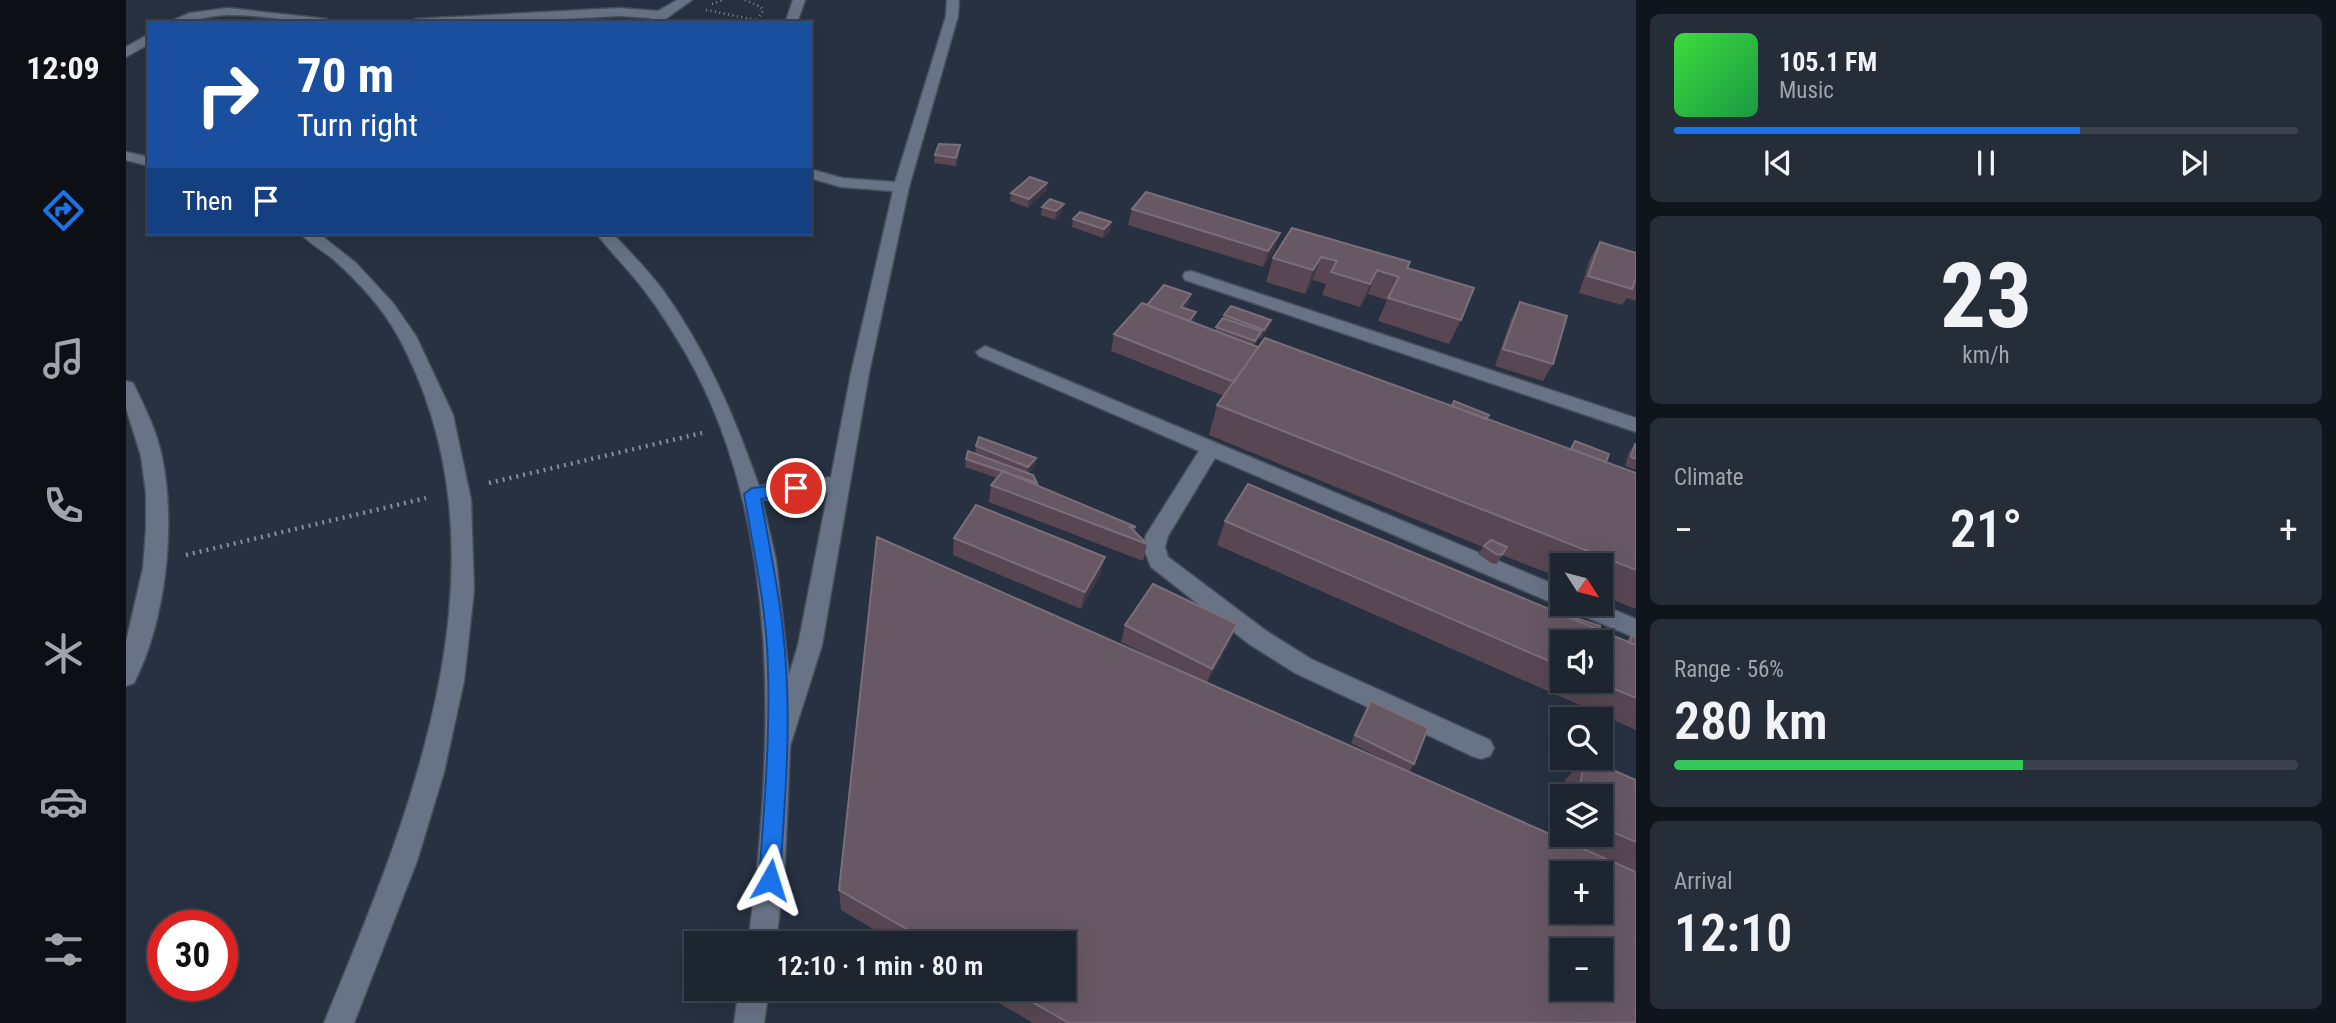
<!DOCTYPE html>
<html lang="en">
<head>
<meta charset="utf-8">
<style>
  :root { --surface:#1d2531; --page:#252d39; --text:#f1f3f6; --muted:#a0a5ab; --line:#3b424d; --accent:#1a73e8 }
  body { margin:0; font-family:"Roboto Condensed",sans-serif; background:var(--page); color:var(--text); height:100vh; display:flex; flex-direction:column; font-size:26px; white-space:nowrap }
  * { box-sizing:border-box; margin:0 }
  p { font-size:23px; color:var(--muted) }
  .icon { flex:none; width:38px; height:38px; fill:none; stroke:currentColor; stroke-width:2; stroke-linecap:round; stroke-linejoin:round }
  .map { position:relative; flex:1; overflow:hidden }
  .sheet { display:flex; flex-direction:column; gap:14px; padding:14px; background:#10141b; width:700px }
  .sheet>* { flex:none }
  .hud { position:absolute; left:21px; top:21px; width:665px; height:214px; border-radius:0px; box-shadow:0 7px 28px #0002,0 0 0 2px var(--line); background:#1a4fa0; color:#fff; overflow:hidden }
  .needle { width:46px; rotate:126deg }
  .controls { position:absolute; left:1424px; top:553px; display:grid; gap:14px }
  .controls a { display:grid; place-items:center; width:63px; height:63px; border-radius:0px; background:var(--surface); box-shadow:0 7px 28px #0002,0 0 0 2px var(--line); font-size:35px }
  .speed { position:absolute; left:21px; top:910px; display:flex; gap:14px; font-size:35px; font-weight:700; text-align:center }
  .speed>* { display:grid; place-content:center; width:91px; height:91px; border-radius:50%; background:var(--surface); box-shadow:0 7px 28px #0002,0 0 0 2px var(--line); line-height:1 }
  .speed .limit { border:10px solid #d22; background:#fff; color:#111 }
  .pin { position:absolute; display:grid; place-items:center; width:60px; height:60px; color:#fff; margin:-30px; border:4px solid #fff; border-radius:50%; box-shadow:0 2px 7px #0007 }
  .me { position:absolute; width:77px; margin:-38px; rotate:6deg; stroke-linejoin:round; filter:drop-shadow(0 0 5px #0008) }
  .turn { display:flex; align-items:center; gap:24px; height:147px; padding:0 35px; font-size:32px }
  .turn .icon { width:91px; height:91px; stroke-width:2.5 }
  .turn b { display:block; font-size:49px; line-height:60px }
  .then { display:flex; align-items:center; height:66px; padding:0 35px; background:#0003; gap:14px; font-size:26px }
  .big { font-size:52px; font-weight:600; line-height:1.1 }
  .sheet .tile { flex:1; display:flex; flex-direction:column; justify-content:center; gap:10px; min-width:0; padding:0 24px; border-radius:10px; background:var(--page) }
  .sheet .dial { align-items:center; gap:0 }
  .dial b { font-size:91px; line-height:1 }
  .song { display:flex; align-items:center; gap:21px }
  .cover { width:84px; height:84px; border-radius:10px; background:linear-gradient(135deg,hsl(120 70% 55%),hsl(140 70% 35%)) }
  .played { height:7px; border-radius:4px; background:linear-gradient(90deg,var(--accent) 65%,var(--line) 65%) }
  .keys { display:flex; justify-content:space-around; direction:ltr }
  .heat { display:flex; justify-content:space-between; align-items:center; font-size:38px; direction:ltr }
  .charge { height:10px; border-radius:5px; background:linear-gradient(90deg,#34c759 56%,var(--line) 0) }
  .trip { position:absolute; left:558px; top:931px; width:392px; height:70px; border-radius:0px; background:var(--surface); box-shadow:0 7px 28px #0002,0 0 0 2px var(--line); font-weight:600; line-height:70px; text-align:center }
  main { display:flex; flex:1; min-height:0 }
  .dock { display:flex; flex-direction:column; width:126px; justify-content:space-around; align-items:center; background:#0c0f14; color:var(--muted) }
  .dock .icon { width:49px; height:49px }
  .dock .selected { color:var(--accent) }
  .dock b { font-size:32px; color:var(--text) }
  .map>svg:first-child { display:block }
  .lines { fill:none; stroke-linecap:round; stroke-linejoin:round }
  .minor-casing { stroke:#464e5c; stroke-width:3 }
  .path-far1 { stroke:#858d9a; stroke-width:2.5; stroke-dasharray:1 3.5; stroke-linecap:butt }
  .path { stroke:#858d9a; stroke-width:4.5; stroke-dasharray:2 5; stroke-linecap:butt }
  .minor { fill:#687386; fill-rule:evenodd }
  .wall { fill:#584752; fill-rule:evenodd }
  .shaded-wall { fill:#3e3744 }
  .building { fill:#675863; stroke:#7a6e79; stroke-width:2; fill-rule:evenodd }
  .route { fill:#1a73e8; stroke:#114b97; stroke-width:2 }
</style>
</head>
<body>
<main>
<nav class="dock">
<b>12:09</b>
<svg class="icon selected" aria-label="directions" viewBox="0 0 24 24"><path d="M12 3l9 9-9 9-9-9zM9 14v-3h6M13 9l2 2-2 2"/></svg>
<svg class="icon" aria-label="music" viewBox="0 0 24 24"><path d="M9 18V5l10-2v13"/><circle cx="6" cy="18" r="3"/><circle cx="16" cy="16" r="3"/></svg>
<svg class="icon" aria-label="phone" viewBox="0 0 24 24"><path d="M5 4h4l2 5-3 2q2 4 5 5l2-3 5 2v4C11 20 4 13 5 4z"/></svg>
<svg class="icon" aria-label="climate" viewBox="0 0 24 24"><path d="M12 3v18M4 7l16 10M4 17L20 7"/></svg>
<svg class="icon" aria-label="car" viewBox="0 0 24 24"><path d="M5 17H2v-5l4-1 3-4h7l3 4 3 1v5h-3M9 17h6M6 11h13"/><circle cx="7" cy="17" r="2"/><circle cx="17" cy="17" r="2"/></svg>
<svg class="icon" aria-label="filters" viewBox="0 0 24 24"><path d="M4 7h16M4 17h16"/><circle cx="9" cy="7" r="2"/><circle cx="15" cy="17" r="2"/></svg>
</nav>
<div class="map">
<svg width="1510" height="1023" viewBox="0 0 1510 1023">
  <rect width="100%" height="100%" fill="#273141"/>
  <g class="lines">
    <g class="minor-casing">
      <path id="minor" d="M551,0H566L534,23H522L525,18L493,16L362,23H283L289,19L493,8L532,11Z
        M667,0H679L671,23H659Z
        M821,0H833L832,16L783,187L743,373L696,645L664,746L659,864L650,943H622C648,754 658,523 559,352C547,332 535,312 521,294C506,273 486,254 470,233H486C503,251 521,269 536,289C580,350 608,415 633,486L705,477L725,373L767,191L715,187L684,178V169L716,178L769,182L820,16ZM702,492L672,645L663,675L650,560L636,500Z
        M102,8L201,19L207,23C172,23 139,15 104,15C82,15 62,23 40,23L64,13Z
        M23,34V44L0,57V47Z
        M0,152L23,157V166L0,160Z
        M174,233H192L230,263L267,303L290,336L327,415L345,500L348,590L338,681L318,772L291,861L228,1023H198C286,810 392,558 272,336C256,307 232,281 207,259C197,251 183,243 174,233Z
        M1065,271L1510,418V432L1059,280L1057,276L1059,272Z
        M859,346L1437,588V604H1474L1510,619V638L1443,610L1441,606L1429,604L1089,458L1042,536L1039,547L1042,557L1139,630L1185,659L1364,740L1368,748L1364,756L1355,759L1346,756L1169,673L1123,644L1025,567L1017,547L1020,535L1073,451L853,356L850,352Z
        M0,381L7,383L9,387C20,410 31,432 36,457C50,526 40,620 8,683L0,686V642L17,568L20,530V493L15,456L0,408Z
        M613,989H643L638,1023H608Z"/>
    </g>
    <path class="path-far1" d="M619,0L635,7L637,11L631,20
      M586,4L597,0
      M580,10L640,22"/>
    <path class="path" d="M363,483L576,433
      M60,555L300,498"/>
    <use href="#minor" class="minor"/>
  </g>
  <path class="wall" d="M834,145L833,154L830,166L808,163L809,155Z
    M921,183L920,191L902,208L884,201L885,193Z
    M916,207L936,212L929,220L915,215Z
    M1006,209L1149,249L1137,267L1002,225Z
    M947,219L985,222L984,231L977,238L946,227Z
    M1166,228L1284,262L1281,269L1335,320L1323,344L1252,321L1261,300L1242,294L1234,307L1196,295L1200,284L1187,280L1179,294L1140,282L1147,258Z
    M1474,242L1510,253V298L1509,301L1501,298L1496,305L1453,293L1464,259Z
    M1394,302L1427,364L1417,381L1369,366L1385,319Z
    M1063,303L1059,308L1070,312L1067,323L1089,331L1090,327L1097,318L1098,315L1142,329L1135,338H1133L1128,346L1360,419L1443,449L1449,441L1480,462L1510,473V609L1475,595V565H1437V579L1376,555L1371,564L1365,563L1352,554L1357,547L1083,435L1091,405L1098,396L985,351L988,334L1021,305Z
    M1509,444H1510V470L1499,466L1503,452Z
    M850,446L910,458L909,466L903,473L911,483V485L1010,527L1009,531L1021,544L1017,561L863,502L865,485L871,478L839,467L840,459L849,454Z
    M1099,521L1440,616L1500,641L1505,636L1510,638V730L1091,545ZM1437,642L1475,681H1437Z
    M828,538L975,573L955,609L827,555Z
    M999,625L1105,640L1081,683L1268,765L1225,743L1240,709L1245,701L1288,764L1283,772L1429,836L1439,780L1459,758L1510,780V1023H907L849,989H938V943H771L715,910L713,890L1037,663L995,642ZM1437,796H1475V835H1437Z"/>
  <path class="shaded-wall" d="M834,145L833,154L830,166V158Z
    M921,183L920,191L902,208L903,199Z
    M938,204L936,212L929,220L930,211Z
    M985,222L984,231L977,238L978,229Z
    M1154,233L1149,249L1137,267L1142,251Z
    M1195,257L1187,280L1179,294L1187,270Z
    M1251,270L1242,294L1234,307L1244,284Z
    M1065,294L1063,303L1053,316L1055,307Z
    M1070,312L1068,321L1059,333L1061,324Z
    M1145,320L1142,329L1135,338L1138,330Z
    M1135,331L1132,340L1126,350L1129,341Z
    M910,458L909,466L901,475L902,467Z
    M979,557L975,573L955,609L959,592Z
    M1111,624L1105,640L1080,685L1086,669Z"/>
  <path class="building" d="M813,144L834,145L830,158L809,155Z
    M904,177L921,183L903,199L885,193Z
    M1020,192L1154,233L1142,251L1006,209Z
    M924,199L938,204L930,211L916,207Z
    M954,212L985,222L978,229L947,219Z
    M1166,228L1284,262L1281,268L1348,288L1335,320L1262,298L1273,277L1251,270L1244,284L1205,272L1211,261L1195,257L1187,270L1147,258Z
    M1474,242L1510,253V281H1509L1506,289L1462,276Z
    M1038,285L1065,294L1055,307L1070,312L1063,321L1021,305Z
    M1394,302L1441,316L1427,364L1377,349Z
    M1016,303L1132,347L1108,382L988,334Z
    M1105,306L1145,320L1138,330L1098,315Z
    M1097,318L1135,331L1129,341L1090,327Z
    M1139,338L1510,473V570L1091,405Z
    M1328,401L1363,415L1360,419L1326,406Z
    M853,437L910,458L902,467L850,446Z
    M1449,441L1483,454L1480,462L1445,449Z
    M1509,444H1510V459L1505,457Z
    M842,451L907,475L911,483L840,459Z
    M877,471L1010,527H1004L1021,544L865,485Z
    M1122,484L1510,645V698L1469,681H1475V642H1437V667L1099,521Z
    M850,505L979,557L959,592L828,538Z
    M751,537L1510,872V1023H943L883,989H938V943H805L713,890ZM1437,873H1475V912H1437ZM1437,950H1475V989H1437Z
    M1365,540L1381,547L1376,555L1370,554L1358,546Z
    M1027,584L1111,624L1086,669L999,625Z
    M1441,615L1474,626V630L1440,617Z
    M1505,636L1510,638V645L1504,643Z
    M1245,701L1302,728L1288,764L1229,735Z
    M1459,758L1510,780V842L1475,827V796H1452Z"/>
  <path class="route" d="M670,483L678,488L676,492L635,499C645,555 657,610 660,667C665,738 658,809 654,880L651,887L644,890L636,887L633,880C638,810 644,741 642,670C641,611 628,552 618,494L626,488Z"/>
</svg>
<div class="controls">
<a><svg class="needle" viewBox="-14 -14 28 28"><path d="M0-13l5 13h-10z" fill="#e53935"/><path d="M0 13l5-13h-10z" fill="#a0a5ab"/></svg></a>
<a><svg class="icon" aria-label="sound" viewBox="0 0 24 24"><path d="M4 9h4l5-4v14l-5-4H4zM17 9q2 3 0 6"/></svg></a>
<a><svg class="icon" aria-label="search" viewBox="0 0 24 24"><circle cx="10" cy="10" r="6"/><path d="M15 15l6 6"/></svg></a>
<a><svg class="icon" aria-label="layers" viewBox="0 0 24 24"><path d="M12 4l9 5-9 5-9-5zM3 14l9 5 9-5"/></svg></a>
<a>+</a>
<a>−</a>
</div>
<div class="speed"><div class="limit">30</div></div>
<div class="pin" style="left:670px;top:488px;background:#d93025"><svg class="icon" aria-label="arrive" viewBox="0 0 24 24"><path d="M6 21V4h12l-3 4 3 4H6"/></svg></div>
<svg class="me" style="left:644px;top:880px" viewBox="-20 -20 40 40"><path d="M0-17L14 15 0 8-14 15z" fill="#1a73e8" stroke="#fff" stroke-width="4"/></svg>
<div class="trip">12:10 · 1 min · 80 m</div>
<div class="hud">
<div class="turn"><svg class="icon" aria-label="right" viewBox="0 0 24 24"><path d="M7 20v-9h11M14 6l5 5-5 5"/></svg><div><b>70 m</b>Turn right</div></div>
<div class="then">Then<svg class="icon" aria-label="arrive" viewBox="0 0 24 24"><path d="M6 21V4h12l-3 4 3 4H6"/></svg></div>
</div>
</div>
<section class="sheet">
<div class="tile">
<div class="song"><i class="cover"></i><div><b>105.1 FM</b><p>Music</p></div></div>
<div class="played"></div>
<div class="keys"><svg class="icon" aria-label="previous" viewBox="0 0 24 24"><path d="M18 5L8 12l10 7zM5 5v14"/></svg><svg class="icon" aria-label="pause" viewBox="0 0 24 24"><path d="M8 5v14M16 5v14"/></svg><svg class="icon" aria-label="next" viewBox="0 0 24 24"><path d="M6 5l10 7-10 7zM19 5v14"/></svg></div>
</div>
<div class="tile dial"><b>23</b><p>km/h</p></div>
<div class="tile"><p>Climate</p>
<div class="heat"><a>−</a><b class="big">21°</b><a>+</a></div>
</div>
<div class="tile"><p>Range · 56%</p><b class="big">280 km</b><div class="charge"></div></div>
<div class="tile"><p>Arrival</p><b class="big">12:10</b></div>
</section>
</main>
</body>
</html>
